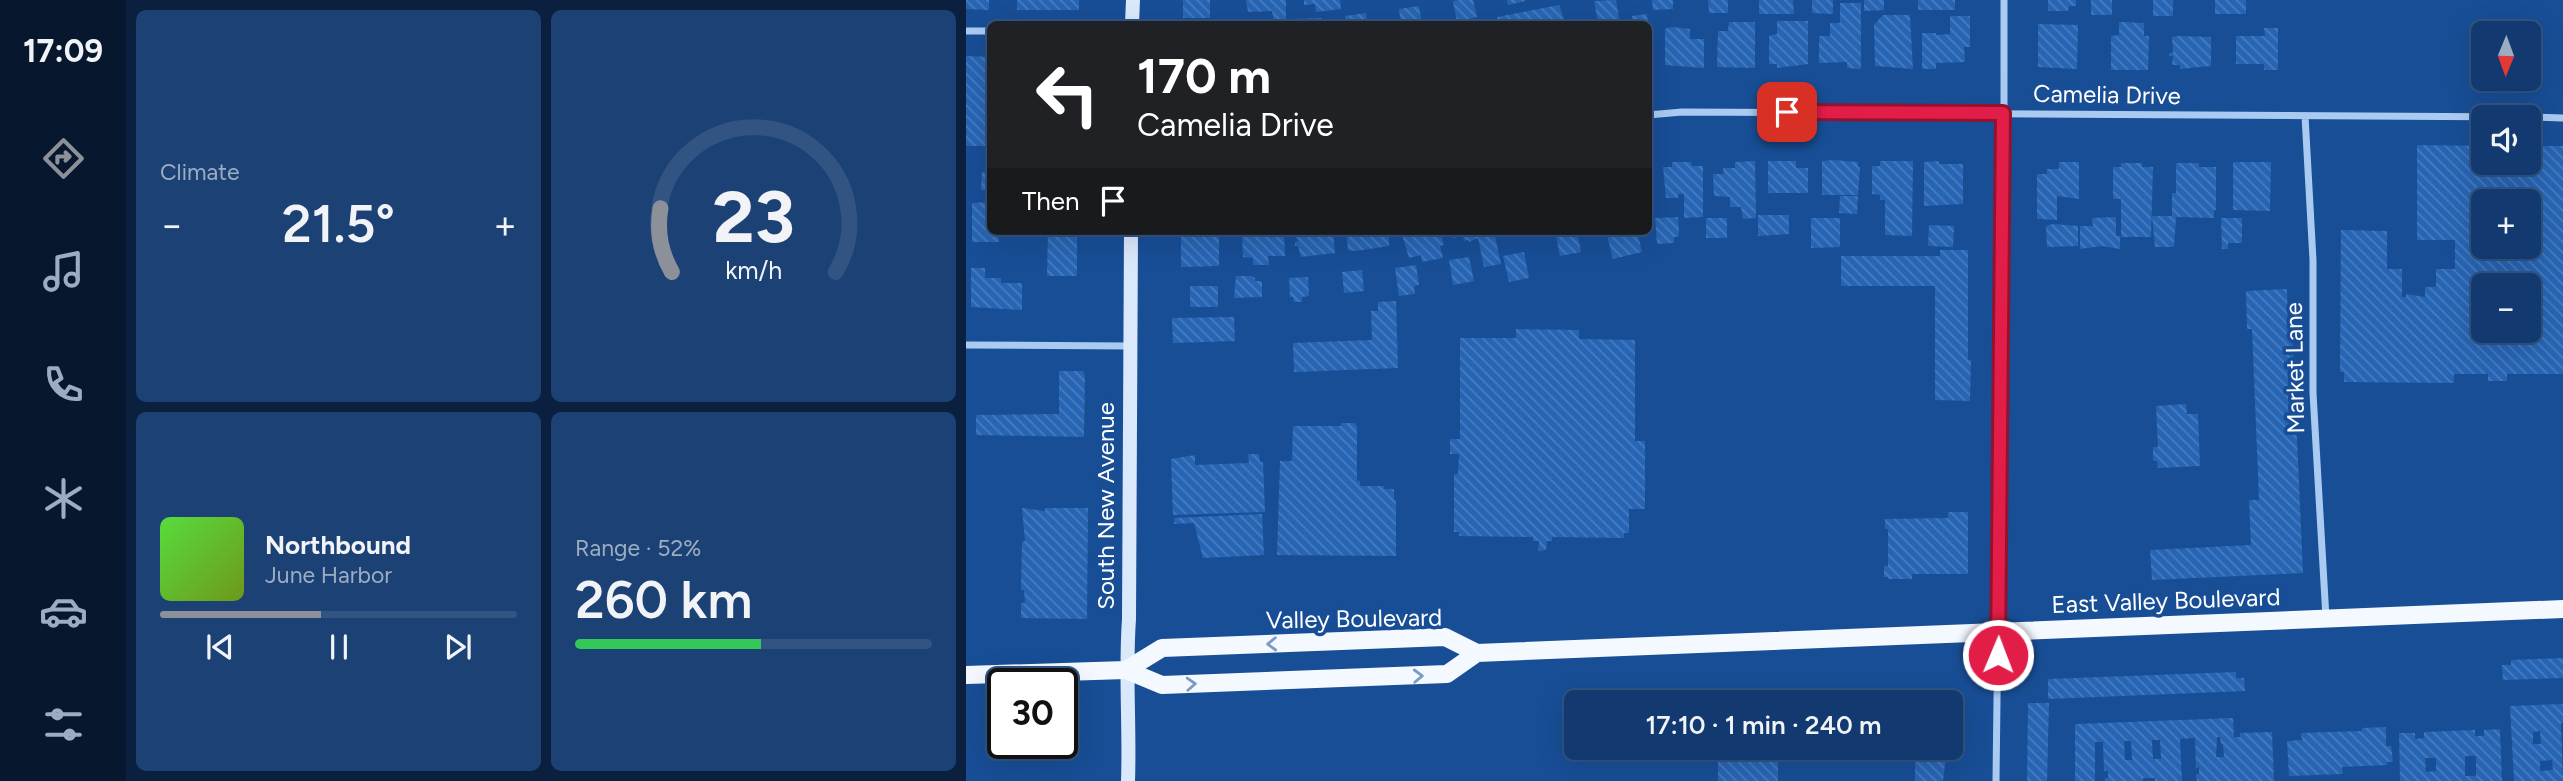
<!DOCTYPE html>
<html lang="en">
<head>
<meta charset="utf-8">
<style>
  :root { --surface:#123a70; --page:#1b4175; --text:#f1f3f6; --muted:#9cadc3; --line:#315483; --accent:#8c9099 }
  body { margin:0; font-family:Figtree,sans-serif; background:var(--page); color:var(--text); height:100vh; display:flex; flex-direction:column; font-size:26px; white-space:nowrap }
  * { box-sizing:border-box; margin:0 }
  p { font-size:23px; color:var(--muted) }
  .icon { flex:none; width:38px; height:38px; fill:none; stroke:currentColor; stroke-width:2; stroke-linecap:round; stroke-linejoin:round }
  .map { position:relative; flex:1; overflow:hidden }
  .side { display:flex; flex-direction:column; gap:10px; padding:10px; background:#0a203e; width:840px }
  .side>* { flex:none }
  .guide { position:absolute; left:21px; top:21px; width:665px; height:214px; border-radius:10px; box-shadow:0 7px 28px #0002,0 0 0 2px var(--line); background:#202124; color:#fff; overflow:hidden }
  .needle { width:46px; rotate:181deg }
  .buttons { position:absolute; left:1505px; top:21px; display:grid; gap:14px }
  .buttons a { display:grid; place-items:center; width:70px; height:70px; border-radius:10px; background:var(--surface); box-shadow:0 7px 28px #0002,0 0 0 2px var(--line); font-size:35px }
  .speed { position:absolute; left:21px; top:668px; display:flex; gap:14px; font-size:35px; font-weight:700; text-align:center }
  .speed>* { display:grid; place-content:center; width:91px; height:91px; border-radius:50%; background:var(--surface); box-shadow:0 7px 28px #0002,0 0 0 2px var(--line); line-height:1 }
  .speed .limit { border:4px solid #111; border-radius:10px; background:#fff; color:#111 }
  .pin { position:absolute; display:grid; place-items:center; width:60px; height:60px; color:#fff; margin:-30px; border-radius:14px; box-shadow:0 4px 10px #0006 }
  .me { position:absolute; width:77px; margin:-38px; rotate:1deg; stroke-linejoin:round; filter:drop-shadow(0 0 5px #0008) }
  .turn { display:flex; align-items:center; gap:24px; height:147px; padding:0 35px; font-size:32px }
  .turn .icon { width:91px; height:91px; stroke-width:2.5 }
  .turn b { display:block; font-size:49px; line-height:60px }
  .then { display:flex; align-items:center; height:66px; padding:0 35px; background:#0003; gap:14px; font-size:26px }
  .big { font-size:52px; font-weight:600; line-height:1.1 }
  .side .tile { flex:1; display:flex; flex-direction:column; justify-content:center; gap:10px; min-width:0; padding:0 24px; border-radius:10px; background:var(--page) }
  .side .dial { align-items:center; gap:0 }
  .dial svg { height:182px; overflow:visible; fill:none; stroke:var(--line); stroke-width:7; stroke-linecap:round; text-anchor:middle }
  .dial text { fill:var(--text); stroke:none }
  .song { display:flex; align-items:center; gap:21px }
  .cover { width:84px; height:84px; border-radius:10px; background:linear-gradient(135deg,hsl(110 70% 55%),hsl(80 70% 35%)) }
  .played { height:7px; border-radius:4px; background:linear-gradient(90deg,var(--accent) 45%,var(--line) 45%) }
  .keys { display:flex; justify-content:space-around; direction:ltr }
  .heat { display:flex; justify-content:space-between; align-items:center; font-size:38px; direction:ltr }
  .charge { height:10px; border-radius:5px; background:linear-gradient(90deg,#34c759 52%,var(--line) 0) }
  .side .tiles { flex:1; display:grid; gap:10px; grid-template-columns:repeat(2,1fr) }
  .trip { position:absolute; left:598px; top:690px; width:399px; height:70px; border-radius:10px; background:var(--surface); box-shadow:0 7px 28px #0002,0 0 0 2px var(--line); font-weight:600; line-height:70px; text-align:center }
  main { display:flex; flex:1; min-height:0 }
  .menu { display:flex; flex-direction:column; width:126px; justify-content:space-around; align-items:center; background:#07172d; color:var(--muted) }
  .menu .icon { width:49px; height:49px }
  .menu .active { color:var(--accent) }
  .menu b { font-size:32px; color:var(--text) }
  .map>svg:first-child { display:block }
  .building { fill:url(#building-back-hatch); fill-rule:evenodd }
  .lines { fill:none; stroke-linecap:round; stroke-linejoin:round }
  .minor { stroke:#abcaf1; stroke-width:7 }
  .secondary { stroke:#d9e8fb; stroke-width:14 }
  .primary { stroke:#f4f8ff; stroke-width:18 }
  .oneway { stroke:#7b9ac5 }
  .route-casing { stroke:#92132f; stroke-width:18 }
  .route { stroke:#e11d48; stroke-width:12 }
  .labels { text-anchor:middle; stroke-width:7; stroke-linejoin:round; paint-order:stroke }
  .street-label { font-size:24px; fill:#fff; stroke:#184e96 }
</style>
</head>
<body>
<main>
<nav class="menu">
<b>17:09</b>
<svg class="icon active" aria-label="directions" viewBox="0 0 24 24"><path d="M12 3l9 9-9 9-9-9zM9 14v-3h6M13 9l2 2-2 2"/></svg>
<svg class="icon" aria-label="music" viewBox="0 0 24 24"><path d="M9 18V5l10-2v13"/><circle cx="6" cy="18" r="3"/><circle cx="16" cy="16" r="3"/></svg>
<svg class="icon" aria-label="phone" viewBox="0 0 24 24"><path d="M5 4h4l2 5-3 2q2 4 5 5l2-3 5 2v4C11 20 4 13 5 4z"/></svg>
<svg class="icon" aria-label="climate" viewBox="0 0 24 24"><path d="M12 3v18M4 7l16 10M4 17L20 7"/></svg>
<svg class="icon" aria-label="car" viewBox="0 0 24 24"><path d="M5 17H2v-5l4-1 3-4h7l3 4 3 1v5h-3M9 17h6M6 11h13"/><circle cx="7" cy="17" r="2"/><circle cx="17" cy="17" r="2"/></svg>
<svg class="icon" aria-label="filters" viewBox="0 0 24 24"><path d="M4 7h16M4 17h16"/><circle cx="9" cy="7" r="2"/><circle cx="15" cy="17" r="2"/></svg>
</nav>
<section class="side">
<div class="tiles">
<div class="tile"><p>Climate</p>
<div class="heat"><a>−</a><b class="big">21.5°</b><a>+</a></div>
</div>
<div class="tile dial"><svg viewBox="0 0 100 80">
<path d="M14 69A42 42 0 1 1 86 69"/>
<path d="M14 69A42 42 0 0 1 9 41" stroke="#8c9099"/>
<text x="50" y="56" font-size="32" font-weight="700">23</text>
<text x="50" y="72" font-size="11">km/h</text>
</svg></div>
<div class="tile">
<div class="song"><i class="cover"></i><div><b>Northbound</b><p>June Harbor</p></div></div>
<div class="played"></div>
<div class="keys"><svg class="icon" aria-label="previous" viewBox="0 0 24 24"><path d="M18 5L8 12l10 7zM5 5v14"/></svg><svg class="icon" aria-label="pause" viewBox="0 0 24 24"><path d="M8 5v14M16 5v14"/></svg><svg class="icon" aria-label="next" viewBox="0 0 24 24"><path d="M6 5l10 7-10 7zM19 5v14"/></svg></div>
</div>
<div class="tile"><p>Range · 52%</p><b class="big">260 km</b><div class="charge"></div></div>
</div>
</section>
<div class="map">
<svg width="1597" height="781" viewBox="0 0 1597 781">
  <defs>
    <pattern id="building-back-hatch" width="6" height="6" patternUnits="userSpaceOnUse" patternTransform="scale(1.75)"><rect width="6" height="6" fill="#2765b4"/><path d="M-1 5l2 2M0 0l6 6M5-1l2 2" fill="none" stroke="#477cbf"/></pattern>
  </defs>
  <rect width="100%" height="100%" fill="#184e96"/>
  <path class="building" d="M0,0H23V10L0,9Z
    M51,0H113V10H51Z
    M217,0H244V18H217Z
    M280,0H320V24H308L306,11L282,12Z
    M338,0H374L375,9L350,12L349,4L338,5Z
    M492,0H507L511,17L491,22L487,1Z
    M541,0H559V1L542,5Z
    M650,0L653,19L632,22L628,1Z
    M686,0H707V9L687,10Z
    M742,0H762V13H743Z
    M793,0H827L828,14H793Z
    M846,0H867V14L846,13Z
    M898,0H918V10L898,11Z
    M952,0H989V10H952Z
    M1082,0H1110V6H1103L1102,11H1082Z
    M1125,0H1146V15H1125Z
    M1187,0H1207V16H1187Z
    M1249,0H1280V14H1249Z
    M874,3H895V69L881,68V62L853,63V36H864V23H874Z
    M593,5L599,22L597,24H576L575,22L564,24H522L532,21L531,17Z
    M453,6L456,24H435L433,9Z
    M400,13L401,24H380L379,16Z
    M681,14L682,24H666V16Z
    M917,15H944L947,69L909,66L908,25Z
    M984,16H1004V47H998L999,62L970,63V69H956V33H970V35L984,34Z
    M355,18V24H325V19Z
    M811,21H842V64L811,68V64H803V36L811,34Z
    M763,22H789V68L751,67L752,31H762Z
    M1153,22L1178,23V36H1183L1182,70H1145V36L1153,35Z
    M1072,24L1112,25L1111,69L1072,67Z
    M705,27L724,29V39H738V68L699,65V29Z
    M1298,28H1312V70H1298V64H1270V36H1299Z
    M1211,36L1245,37V66L1214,69V65H1206L1207,56H1203V53H1207L1206,37Z
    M682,46H684L686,63L682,64Z
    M0,56L24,57V146H0Z
    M1451,145L1517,146V163H1563V146H1597V374H1541V381H1522V374H1488V383L1378,382V372H1374L1375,230L1421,231V269H1436V297H1440V294L1459,297V287H1470V269H1489V240H1451ZM1517,201H1563V247H1517ZM1517,285H1563V331H1517Z
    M867,160L892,162V167H894L892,195H856V161Z
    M789,161L790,218L777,219L775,207H764V197L748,196L747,174H758L757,168H769V162Z
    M802,161H830V168H842V193H802Z
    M914,161H947L946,236L919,235V200H914V195L906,194V166H914Z
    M973,161V164H997V204L958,206V162Z
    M706,162H725L726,166H737V217L718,218V194H712V198H700L697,167H706Z
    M1093,162H1113V199L1091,196V220L1071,219V174H1081V169H1093Z
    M1267,162H1305L1304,211L1267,210Z
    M1155,163H1176V167H1187L1185,237H1155V199H1147V167H1155Z
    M1210,163H1233V167H1250V210H1248V218L1210,217L1208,247H1189L1186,216H1206V193H1210Z
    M16,172L24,173V191L15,190Z
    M874,196H892L891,214L873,213Z
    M24,202V231H32L33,242H6V203Z
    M792,215H823V234L792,236Z
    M712,217L713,233L712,237H708V243L691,244L689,218Z
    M1150,217V236H1154V249L1136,246L1114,249V226H1127L1126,218Z
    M740,218H761V238H740Z
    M845,218H874V247L845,248Z
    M1255,218H1276V243H1262V249H1256Z
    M1087,224L1112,226V246L1081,247L1080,226Z
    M963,225L988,226L987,247L962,246Z
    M82,231H111V276H81Z
    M215,231H253V266L215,267Z
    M276,231H318L319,256H302L303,265H287V258L277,257Z
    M331,231H367L369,253L335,257L332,246H329V242L332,241L328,232Z
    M380,231H423V246L390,251L382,250Z
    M435,231H474L478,245L474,246L477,258L456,262L455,255L443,258Z
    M485,231H528L535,264L518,267L512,238L503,242L502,240L498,241L497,236L486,238Z
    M542,231H566V232L544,237Z
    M605,231H611L615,252L594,256L590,236L606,233Z
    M640,231H671L676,252L647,259Z
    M974,250H1002V360H1005L1004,401L969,400V286H875V256H974Z
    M558,252L563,278L543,282L537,256Z
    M503,257L508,281L487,285L483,260Z
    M450,265L453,285L448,286L449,294L433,296L429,268Z
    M5,268H19V278H35V283H56V310L5,307Z
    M396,270L398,291L378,293L376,272Z
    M270,276H285L289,278V281H296V297L268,298Z
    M342,277L343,296L336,297V302H328L327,297H324L323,278Z
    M224,286H252V307H224Z
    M1321,289L1322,328H1326L1337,573L1186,580L1184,550L1285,545L1283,500H1293L1286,329H1281L1280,291Z
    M430,301L432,368L328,372L327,343L406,340L405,311H412V302Z
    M268,317L269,341L207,343L206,318Z
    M550,329L613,330V339L669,340V441H679V509H663V533H658V538L586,537V541H581L580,550L572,551L573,541H567V537L493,536V532H488V474H492L493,454H484V439H494V338H550Z
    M93,371H117L119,376L118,437L10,435V415L93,414Z
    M1220,404L1221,414H1232L1234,466L1192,468L1191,461H1187V447H1192L1190,406Z
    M375,423H389L391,427V481H394V486H418V489H428V500H430V556L311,555L314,461H326L327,426H375Z
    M282,454H293L294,462H297L299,512L207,515L205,459L229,455V465L283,463Z
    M56,508L79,511V508H122L121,619L55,618V603H59L58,590H55L56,542L59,541Z
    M982,512H1002V574H946V579H922V577H918V566H922V529H919V519L982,518Z
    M296,514L298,555L237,558L228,523L208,524V518Z
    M1597,658V678L1537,680L1536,665H1545V660Z
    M1270,672V678H1278L1279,691L1082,699V679Z
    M1062,703H1083L1081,781H1061Z
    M1597,704V723H1595L1597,781H1548L1544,706ZM1574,731L1575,744H1567V732ZM1586,760L1587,770L1574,771V761Z
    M1267,718L1268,737H1274V733L1306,732L1308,781H1231L1230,774H1233V767L1230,768L1229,738L1214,739L1216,781H1189V778H1177V781H1139V778H1142V771H1138L1137,742H1129V781H1109V724ZM1251,737H1254L1255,744H1257L1258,757H1250ZM1186,740H1194L1195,759H1187ZM1158,741H1165L1166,760H1159Z
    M1420,727V746H1425L1426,753L1427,762H1421V765L1376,767L1377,774L1323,776L1321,741L1336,740L1335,733L1396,731V728Z
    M1534,729L1536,781H1434L1433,733H1449V739L1458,738V732L1509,730V736H1518V730ZM1499,756H1510V776H1499ZM1459,758H1470V771L1460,772Z
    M949,747H981L977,781H949Z
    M752,753L812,754V781H752Z"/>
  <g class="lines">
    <path class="minor" d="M0,31H24
      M682,115L716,112L1557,117
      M1339,116L1347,260V393L1360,618
      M1563,117L1597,118
      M0,345L163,346
      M1030,781L1038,135V0"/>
    <path class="secondary" d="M166,24L167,0
      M162,781C164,727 159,673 163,619L165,231"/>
    <path class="primary" d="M160,670L196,648L479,637L511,653L1597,609
      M0,675L160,670L196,685L481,674L511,653"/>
  </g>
  <defs><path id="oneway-chevron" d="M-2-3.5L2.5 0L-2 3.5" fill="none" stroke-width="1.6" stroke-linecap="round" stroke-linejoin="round" transform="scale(1.75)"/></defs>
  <g class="oneway">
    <use href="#oneway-chevron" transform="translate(306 644) rotate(178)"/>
    <use href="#oneway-chevron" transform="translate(452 676) rotate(-2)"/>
    <use href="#oneway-chevron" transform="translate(225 684) rotate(-3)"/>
  </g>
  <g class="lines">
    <g class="route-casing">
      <path id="route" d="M821,112L1037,113L1032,655"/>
    </g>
    <use href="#route" class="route"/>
  </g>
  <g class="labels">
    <g class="street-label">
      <text transform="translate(1141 95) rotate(1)" y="8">Camelia Drive</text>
      <text transform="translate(1329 368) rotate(-91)" y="8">Market Lane</text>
      <text transform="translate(140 506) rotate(-90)" y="8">South New Avenue</text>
      <text transform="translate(1200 601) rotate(-2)" y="8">East Valley Boulevard</text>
      <text transform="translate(388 619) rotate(-1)" y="8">Valley Boulevard</text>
    </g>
  </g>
</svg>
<div class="buttons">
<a><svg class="needle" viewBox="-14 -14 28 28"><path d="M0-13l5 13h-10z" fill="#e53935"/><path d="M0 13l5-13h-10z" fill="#9cadc3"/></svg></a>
<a><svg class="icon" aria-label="sound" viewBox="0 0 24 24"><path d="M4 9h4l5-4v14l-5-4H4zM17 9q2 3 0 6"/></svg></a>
<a>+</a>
<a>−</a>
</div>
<div class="speed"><div class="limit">30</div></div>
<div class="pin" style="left:821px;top:112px;background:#d93025"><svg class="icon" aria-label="arrive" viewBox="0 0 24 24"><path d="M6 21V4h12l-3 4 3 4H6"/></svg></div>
<svg class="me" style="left:1032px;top:655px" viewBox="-20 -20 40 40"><circle r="17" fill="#e11d48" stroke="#fff" stroke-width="3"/><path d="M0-11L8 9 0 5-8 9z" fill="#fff"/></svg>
<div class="trip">17:10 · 1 min · 240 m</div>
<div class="guide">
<div class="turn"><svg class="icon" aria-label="left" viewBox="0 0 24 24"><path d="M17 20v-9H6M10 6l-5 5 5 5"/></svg><div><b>170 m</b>Camelia Drive</div></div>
<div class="then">Then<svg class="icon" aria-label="arrive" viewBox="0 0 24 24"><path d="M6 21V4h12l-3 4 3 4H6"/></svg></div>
</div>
</div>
</main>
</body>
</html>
